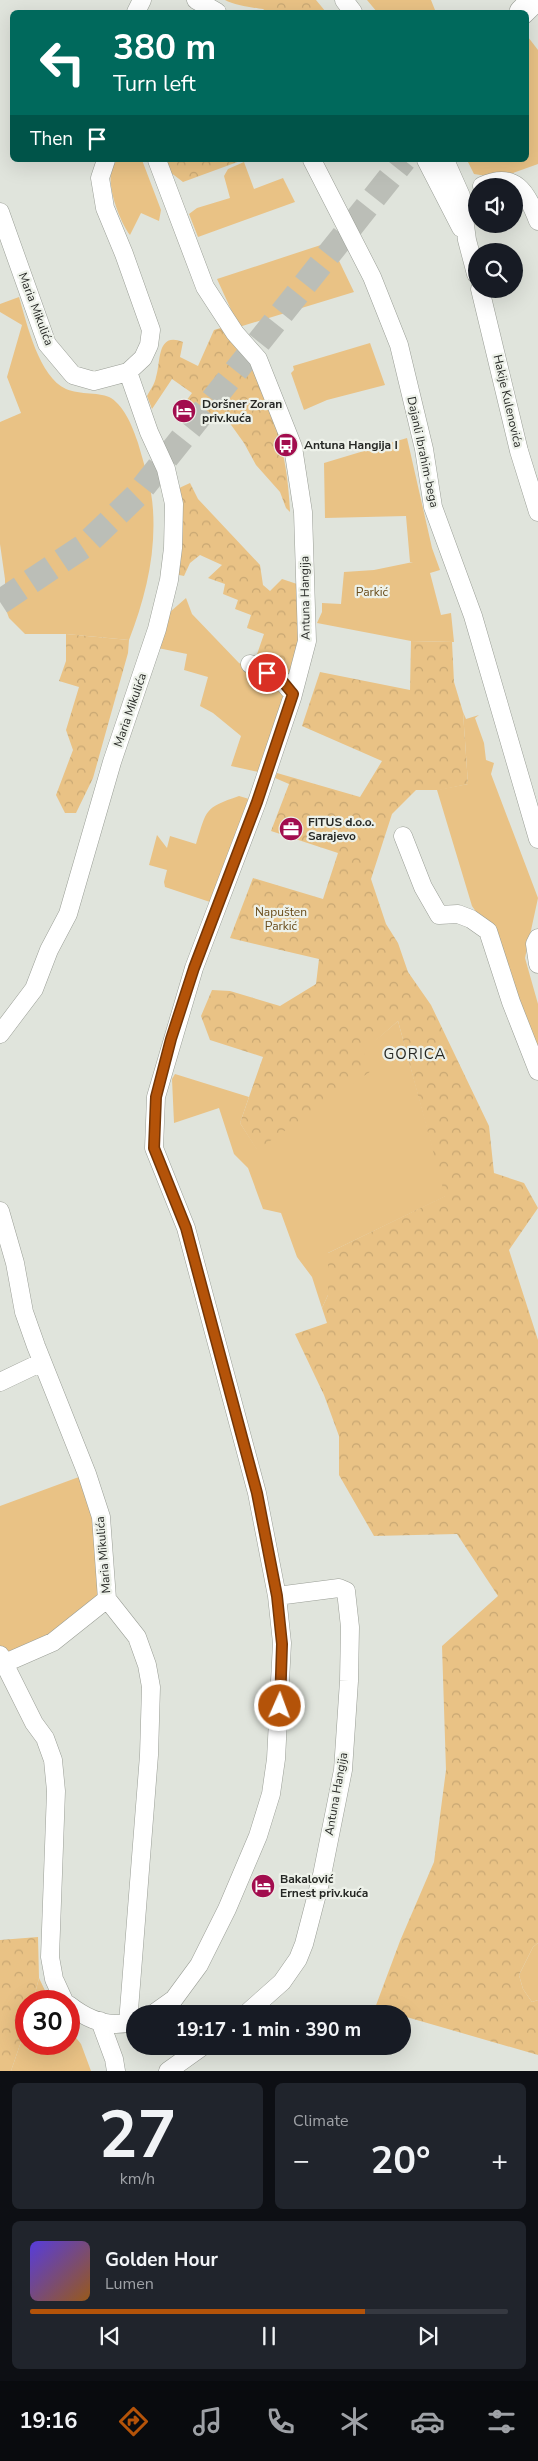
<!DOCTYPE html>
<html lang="en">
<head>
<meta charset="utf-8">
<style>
  :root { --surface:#171b24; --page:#20242c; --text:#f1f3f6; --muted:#9ea1a6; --line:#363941; --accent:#b45309 }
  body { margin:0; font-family:"Nunito Sans",sans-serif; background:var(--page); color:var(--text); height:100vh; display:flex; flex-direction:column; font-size:19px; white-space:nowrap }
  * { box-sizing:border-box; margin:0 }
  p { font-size:16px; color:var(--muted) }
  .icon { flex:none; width:28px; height:28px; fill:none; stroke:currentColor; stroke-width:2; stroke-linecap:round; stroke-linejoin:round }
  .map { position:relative; height:2071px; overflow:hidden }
  .details { display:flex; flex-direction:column; gap:12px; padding:12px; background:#0d0f14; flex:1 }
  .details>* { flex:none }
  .banner { position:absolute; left:10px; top:10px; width:519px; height:152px; border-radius:8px; box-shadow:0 5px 20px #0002; background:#00695c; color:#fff; overflow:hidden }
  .controls { position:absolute; left:468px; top:178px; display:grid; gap:10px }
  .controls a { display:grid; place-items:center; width:55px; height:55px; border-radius:50%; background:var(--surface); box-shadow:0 5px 20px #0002; font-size:25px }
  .speed { position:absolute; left:15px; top:1990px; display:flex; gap:10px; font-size:25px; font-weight:700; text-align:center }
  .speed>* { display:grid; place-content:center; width:65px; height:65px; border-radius:50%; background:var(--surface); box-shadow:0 5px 20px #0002; line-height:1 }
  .speed .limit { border:8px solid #d22; background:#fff; color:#111 }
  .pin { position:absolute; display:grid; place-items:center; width:42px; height:42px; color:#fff; margin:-21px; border:2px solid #fff; border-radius:50%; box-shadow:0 1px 5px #0007 }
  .me { position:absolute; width:55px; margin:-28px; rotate:2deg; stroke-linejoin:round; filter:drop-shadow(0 0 4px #0008) }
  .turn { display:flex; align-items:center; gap:18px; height:105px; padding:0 20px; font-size:22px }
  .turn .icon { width:65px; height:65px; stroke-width:2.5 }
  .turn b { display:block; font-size:35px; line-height:42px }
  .then { display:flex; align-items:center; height:48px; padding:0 20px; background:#0003; gap:10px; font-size:19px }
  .big { font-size:38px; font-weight:700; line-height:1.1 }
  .details .tile { flex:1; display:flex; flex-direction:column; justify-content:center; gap:8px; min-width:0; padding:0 18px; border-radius:8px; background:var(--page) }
  .details .dial { align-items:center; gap:0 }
  .dial b { font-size:65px; line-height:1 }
  .song { display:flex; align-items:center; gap:15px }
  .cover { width:60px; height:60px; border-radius:8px; background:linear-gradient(135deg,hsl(250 70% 55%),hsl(30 70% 35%)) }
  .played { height:5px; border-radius:2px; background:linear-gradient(90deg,var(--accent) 70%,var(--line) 70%) }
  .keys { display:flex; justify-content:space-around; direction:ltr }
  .heat { display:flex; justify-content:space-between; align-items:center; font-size:28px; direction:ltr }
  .details .tiles { flex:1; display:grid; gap:12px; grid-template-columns:1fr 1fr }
  .tile:last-child { grid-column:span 2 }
  .trip { position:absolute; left:126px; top:2005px; width:285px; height:50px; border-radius:25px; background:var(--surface); box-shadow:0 5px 20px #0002; font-weight:700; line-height:50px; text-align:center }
  .tab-bar { display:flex; height:80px; justify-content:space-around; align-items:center; background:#090b0e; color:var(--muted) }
  .tab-bar .icon { width:35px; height:35px }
  .tab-bar .selected { color:var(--accent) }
  .tab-bar b { font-size:22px; color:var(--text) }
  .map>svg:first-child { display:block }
  .green { fill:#e9c285 }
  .forest { fill:url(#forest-crowns) }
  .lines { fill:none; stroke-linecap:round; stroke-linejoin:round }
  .secondary-tunnel { stroke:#bbbeb7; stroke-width:25; stroke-dasharray:25 12; stroke-linecap:butt }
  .street-casing { stroke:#9a9e96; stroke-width:19 }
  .secondary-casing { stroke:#9a9e96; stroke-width:26 }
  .street { stroke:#fff; stroke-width:18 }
  .secondary { stroke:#fff; stroke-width:25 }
  .route-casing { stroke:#753606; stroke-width:12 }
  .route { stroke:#b45309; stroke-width:9 }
  .labels { text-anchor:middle; stroke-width:4.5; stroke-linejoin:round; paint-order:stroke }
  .street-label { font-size:12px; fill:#262825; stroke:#edf1e9 }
  .poi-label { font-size:12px; font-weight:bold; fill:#262825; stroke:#edf1e9; text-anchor:start }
  .park-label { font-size:12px; fill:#694c1a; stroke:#edf1e9 }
  .quarter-label { font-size:15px; letter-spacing:1px; fill:#262825; stroke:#edf1e9 }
</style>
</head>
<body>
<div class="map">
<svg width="538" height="2071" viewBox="0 0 538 2071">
  <defs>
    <pattern id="forest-crowns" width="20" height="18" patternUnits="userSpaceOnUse" patternTransform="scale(1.25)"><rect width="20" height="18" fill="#e9c285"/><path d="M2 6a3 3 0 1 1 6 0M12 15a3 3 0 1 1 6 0" fill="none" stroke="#c8a773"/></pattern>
  </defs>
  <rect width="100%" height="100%" fill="#e0e4dc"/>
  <path class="green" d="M225,0H263V9C253,8 234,5 225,0Z
    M367,0H431L435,10L442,12H377Z
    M528,37L538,50V164L499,178L474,174L467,160H526Z
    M118,160H142L161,210L159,221L141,213L130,235C119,221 100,172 118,160Z
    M244,162L254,189L283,178L295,202L198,237L189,214L197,208L230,198L224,176L228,169Z
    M330,242L354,292L239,327L217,279Z
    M19,297C27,324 39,377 66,389C79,395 102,392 111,398C125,407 133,428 138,443C144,464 152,488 153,510C156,555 145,599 129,640L66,634H25L9,618L5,607V579L0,544V422L21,413L7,377L22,325L0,312V304Z
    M370,343L385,385L327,400L304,410L291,373L294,370L293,366Z
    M407,438L432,548L440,570L430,573L441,615L451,613L454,642L411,641L317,623L322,612V603L341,604L344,572L374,570L413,562H410L406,516L325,518L324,463Z
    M186,598L192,614L239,663L268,678L292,698L263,773L231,766L241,736L213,713L200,706L208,677L184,670L187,654L158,648L170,612Z
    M463,712L466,719L479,715L475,718L484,743L486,760L494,763L491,774L538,898L525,958L538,1004V1051L498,944L472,906L437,790L468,784Z
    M239,796L256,801L216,904L165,887L164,882L167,870L149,865L157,835L167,848L170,836L196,844C207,809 204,808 239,796Z
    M398,1021L446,1196L328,1253V1295L322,1308L312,1277L297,1257L281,1213L263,1209L248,1168L234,1154L219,1108L174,1123L172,1079L175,1074L249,1097L240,1123L257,1149L358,1052L377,1039Z
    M87,1474L105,1581L94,1609L0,1663V1506Z
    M538,1943V2000L532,2002L523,1989L519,1975L533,1947Z
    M39,1978L50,2001H33Z
    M26,2027V2044H69V2029L81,2044L91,2071H11Z"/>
  <path class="forest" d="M263,0H316L326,12H267L263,9Z
    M165,160H243L183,182L170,172Z
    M224,327C233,340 244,352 251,365C276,410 288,461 290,512L286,508L280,492L256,465L244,443L229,422L204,415L183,405L192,393L172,379L152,409L147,396C150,390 155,384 156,377C161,363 156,331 183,342L180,357L198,366L214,330Z
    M190,483L198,499L260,565L263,585L270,591L282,579L306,587L297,679C283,669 269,669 254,663L264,634L247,628L251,615L235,609L238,600L223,594L225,584L208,578L222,565L200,555L190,563L184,576L170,573L177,489Z
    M66,634L129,640L128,653L93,778L76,813H65L56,795L73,750L66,730L79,687L59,681L66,661Z
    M411,641L452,642L454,682L463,712L468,784L440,790H416L392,814L371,879L386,924L398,943L408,972L431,1005L489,1126L494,1173L524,1183L538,1208L509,1250L538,1340V1943L533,1947L519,1975L523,1989L532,2002L538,2000V2055L403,2016L402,2014L375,2008L400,1941L434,1862L446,1770L442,1646L498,1596L457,1534L374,1536L339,1475V1436L324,1395L295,1334L327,1323L322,1308L328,1295V1253L445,1196L398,1021L363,1052L374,1069L257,1150L240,1123L263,1057L210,1040L201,1016L212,990L230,991L280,1006L316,984L319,959L230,938L253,878L323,899L338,853L271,831L289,784L275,778L277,773L360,797L382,761L302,726L320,672L410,690Z
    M38,1937L39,1978L33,2001H26V2027L11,2071H0V1940Z"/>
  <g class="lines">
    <path class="secondary-tunnel" d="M0,602L84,546L136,496L404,160"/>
    <g class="street-casing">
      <path id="street" d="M196,0L217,12
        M344,0L353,12
        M136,12L142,0
        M312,160L372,277L399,345L424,449L433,507L473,616L538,839
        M426,160L461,228
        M445,160L461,196L467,240L476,274
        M482,186C515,171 527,192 538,221
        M0,212L47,344L73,375L94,381L128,372L143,358L149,345L151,330L124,254L105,208L100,178L106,160
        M480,289L519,451L538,512
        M250,664L279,677L293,694
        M403,836L423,887L439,915L458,914L471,919L488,931L511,1002L538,1071
        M538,938L535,944L538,964
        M0,1034L34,989L49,950L68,914L112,762L157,629L169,580L173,548L174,504L166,469L149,432L128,372
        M0,1211L15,1263L24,1312L36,1346L87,1474L101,1517L107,1599L137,1637L147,1665L151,1687L149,1755L128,2023
        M0,1382L42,1362
        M0,1655L34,1723L45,1738L53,1760L56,1791L50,1957L54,1979L64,2001
        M5,1663L53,1642L107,1599
        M69,2005C88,2020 111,2029 135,2021
        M153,2014L174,1999L199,1965L227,1909L258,1836L271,1794L276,1759L282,1643L277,1596L257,1493L186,1228L154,1148L156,1097L194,968L257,802L292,698L307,641L303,512L293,447L258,359L235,333L205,287L157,160
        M246,2014L282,1982L298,1959L304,1944L322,1875L343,1770L349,1681L350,1627L346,1591L339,1588L277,1596
        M100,2021L114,2059L116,2071
        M168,2071L203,2046"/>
    </g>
    <g class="secondary-casing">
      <path id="secondary" d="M522,12L534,0"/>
    </g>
    <use href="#street" class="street"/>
    <use href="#secondary" class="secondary"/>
  </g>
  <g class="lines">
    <g class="route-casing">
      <path id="route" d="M267,673L279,677L293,694L257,802L194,968L171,1039L156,1097L154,1148L186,1228L257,1493L277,1596L282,1644L280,1706"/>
    </g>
    <use href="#route" class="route"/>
  </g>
  <defs>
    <g id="hotel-disc" transform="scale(1.25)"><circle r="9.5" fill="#a20d4e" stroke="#edf1e9"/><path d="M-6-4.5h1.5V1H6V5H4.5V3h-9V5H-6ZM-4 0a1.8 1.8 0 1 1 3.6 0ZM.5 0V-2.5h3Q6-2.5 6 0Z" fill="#fff"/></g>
    <g id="bus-disc" transform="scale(1.25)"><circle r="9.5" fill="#a20d4e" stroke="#edf1e9"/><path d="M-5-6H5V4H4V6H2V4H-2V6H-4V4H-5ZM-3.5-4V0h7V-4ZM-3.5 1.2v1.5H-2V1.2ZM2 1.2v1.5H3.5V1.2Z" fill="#fff"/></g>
    <g id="office-disc" transform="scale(1.25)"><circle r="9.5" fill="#a20d4e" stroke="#edf1e9"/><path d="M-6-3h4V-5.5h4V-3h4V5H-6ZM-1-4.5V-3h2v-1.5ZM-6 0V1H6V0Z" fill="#fff"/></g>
  </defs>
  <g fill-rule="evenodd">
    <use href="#hotel-disc" x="184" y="411"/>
    <use href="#bus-disc" x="286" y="445"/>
    <use href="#office-disc" x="291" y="829"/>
    <use href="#hotel-disc" x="263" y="1886"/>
  </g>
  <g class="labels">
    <g class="street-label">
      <text transform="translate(36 309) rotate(69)" y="4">Maria Mikulića</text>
      <text transform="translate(508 401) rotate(77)" y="4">Hakije Kulenovića</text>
      <text transform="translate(423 452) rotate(78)" y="4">Dajanli Ibrahim-bega</text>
      <text transform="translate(305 598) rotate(-91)" y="4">Antuna Hangija</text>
      <text transform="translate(130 710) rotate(-71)" y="4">Maria Mikulića</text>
      <text transform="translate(103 1555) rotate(-95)" y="4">Maria Mikulića</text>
      <text transform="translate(336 1794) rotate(-80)" y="4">Antuna Hangija</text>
    </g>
    <g class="poi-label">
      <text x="202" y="408">Doršner Zoran<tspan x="202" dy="14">priv.kuća</tspan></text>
      <text x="304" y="449">Antuna Hangija I</text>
      <text x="308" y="826">FITUS d.o.o.<tspan x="308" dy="14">Sarajevo</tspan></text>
      <text x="280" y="1883">Bakalović<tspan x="280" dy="14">Ernest priv.kuća</tspan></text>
    </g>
    <g class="park-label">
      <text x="372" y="596">Parkić</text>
      <text x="281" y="916">Napušten<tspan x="281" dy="14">Parkić</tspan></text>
    </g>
    <g class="quarter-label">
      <text x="415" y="1059">GORICA</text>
    </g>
  </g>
</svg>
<div class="controls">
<a><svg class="icon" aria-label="sound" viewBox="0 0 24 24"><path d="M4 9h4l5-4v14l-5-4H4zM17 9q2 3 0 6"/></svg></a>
<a><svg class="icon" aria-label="search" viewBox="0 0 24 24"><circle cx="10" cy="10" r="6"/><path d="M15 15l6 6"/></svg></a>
</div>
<div class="speed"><div class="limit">30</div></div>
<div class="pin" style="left:267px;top:673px;background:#d93025"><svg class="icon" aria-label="arrive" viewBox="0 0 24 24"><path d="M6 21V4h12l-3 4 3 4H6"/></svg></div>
<svg class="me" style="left:280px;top:1706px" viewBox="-20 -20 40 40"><circle r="17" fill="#b45309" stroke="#fff" stroke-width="3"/><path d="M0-11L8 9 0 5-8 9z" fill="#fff"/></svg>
<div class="trip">19:17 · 1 min · 390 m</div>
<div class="banner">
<div class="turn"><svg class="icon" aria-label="left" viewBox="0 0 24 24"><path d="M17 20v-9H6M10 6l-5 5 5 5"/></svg><div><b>380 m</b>Turn left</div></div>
<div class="then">Then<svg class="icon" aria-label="arrive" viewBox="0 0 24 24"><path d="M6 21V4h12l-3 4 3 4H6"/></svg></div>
</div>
</div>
<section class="details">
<div class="tiles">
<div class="tile dial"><b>27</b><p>km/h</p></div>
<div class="tile"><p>Climate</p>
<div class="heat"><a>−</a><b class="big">20°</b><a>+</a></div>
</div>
<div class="tile">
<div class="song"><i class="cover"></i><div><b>Golden Hour</b><p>Lumen</p></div></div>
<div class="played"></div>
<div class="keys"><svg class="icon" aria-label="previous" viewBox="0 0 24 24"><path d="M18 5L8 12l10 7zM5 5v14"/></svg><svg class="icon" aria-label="pause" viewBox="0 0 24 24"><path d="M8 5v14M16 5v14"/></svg><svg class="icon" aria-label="next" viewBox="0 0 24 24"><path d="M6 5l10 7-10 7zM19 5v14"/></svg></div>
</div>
</div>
</section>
<nav class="tab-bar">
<b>19:16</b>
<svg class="icon selected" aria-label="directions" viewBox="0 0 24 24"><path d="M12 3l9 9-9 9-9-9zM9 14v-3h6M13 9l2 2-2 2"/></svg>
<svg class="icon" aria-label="music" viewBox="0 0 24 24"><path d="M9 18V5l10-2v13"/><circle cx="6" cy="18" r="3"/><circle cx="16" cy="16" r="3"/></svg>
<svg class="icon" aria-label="phone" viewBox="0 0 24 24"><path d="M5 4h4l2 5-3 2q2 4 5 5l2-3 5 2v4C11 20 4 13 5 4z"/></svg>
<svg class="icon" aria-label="climate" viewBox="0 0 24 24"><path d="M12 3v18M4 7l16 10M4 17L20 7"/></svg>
<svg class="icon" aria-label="car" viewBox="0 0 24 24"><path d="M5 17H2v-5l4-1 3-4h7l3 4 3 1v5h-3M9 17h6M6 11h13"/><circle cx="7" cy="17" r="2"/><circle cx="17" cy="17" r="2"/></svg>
<svg class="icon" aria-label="filters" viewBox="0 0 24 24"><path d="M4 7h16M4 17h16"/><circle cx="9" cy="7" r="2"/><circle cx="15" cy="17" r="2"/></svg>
</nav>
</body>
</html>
